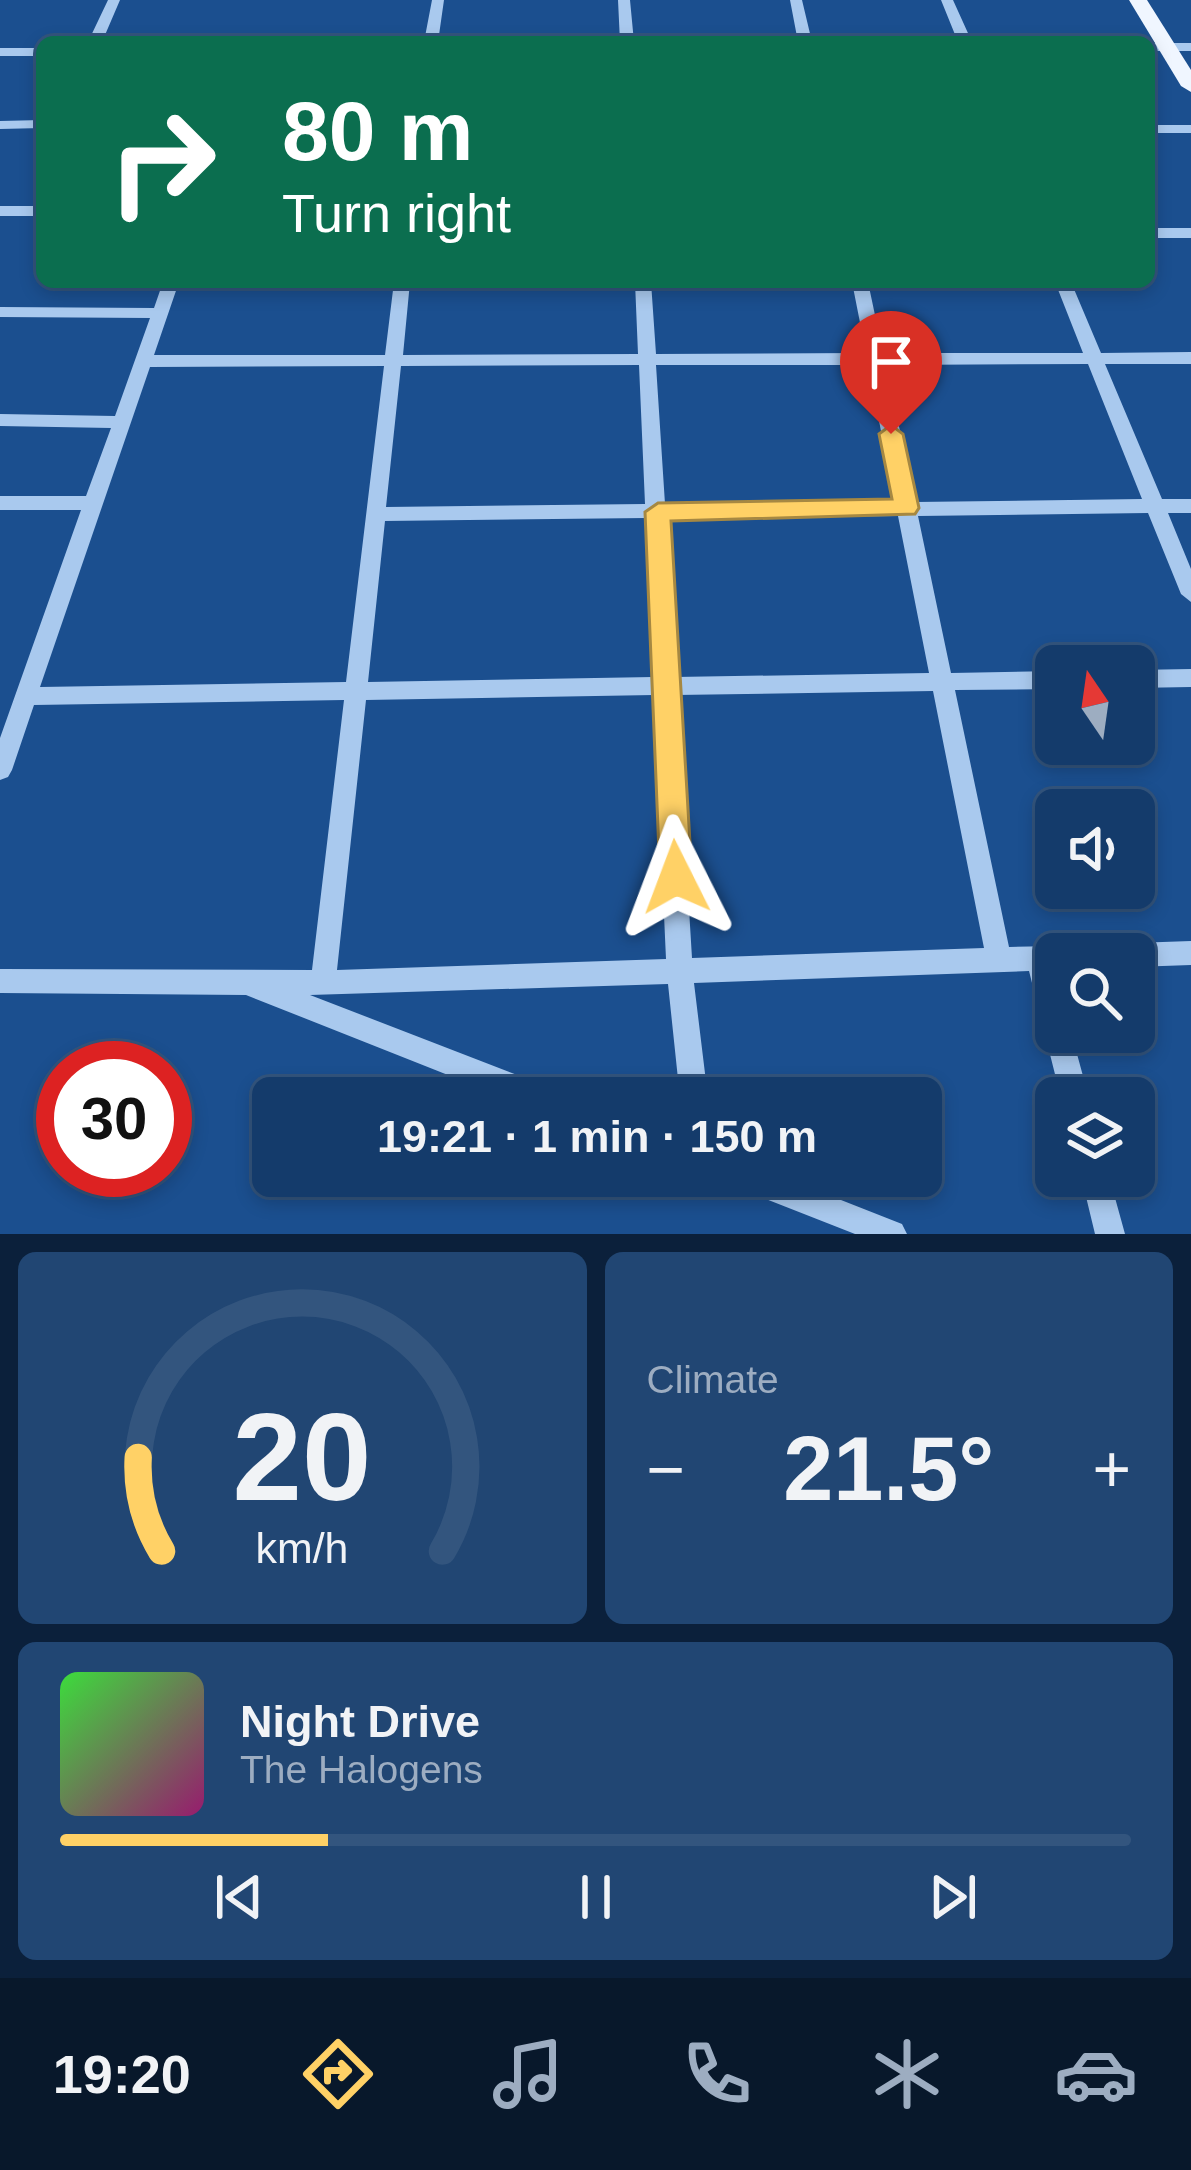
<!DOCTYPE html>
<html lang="en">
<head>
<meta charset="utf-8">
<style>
  :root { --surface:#143b6b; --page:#214673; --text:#f1f3f6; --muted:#9dadc1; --line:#33557e; --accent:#ffd166 }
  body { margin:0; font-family:Arial,sans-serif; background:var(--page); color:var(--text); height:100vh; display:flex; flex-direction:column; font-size:45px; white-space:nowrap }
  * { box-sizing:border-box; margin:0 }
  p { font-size:39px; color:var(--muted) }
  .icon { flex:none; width:66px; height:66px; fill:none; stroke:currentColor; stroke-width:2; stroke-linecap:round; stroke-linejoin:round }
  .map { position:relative; height:1234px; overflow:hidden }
  .side { display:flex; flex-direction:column; gap:18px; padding:18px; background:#0b203b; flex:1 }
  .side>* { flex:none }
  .banner { position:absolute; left:36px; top:36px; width:1119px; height:252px; border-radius:18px; box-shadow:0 6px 18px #0003,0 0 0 3px var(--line); background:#0b6e4f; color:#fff; overflow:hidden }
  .needle { width:78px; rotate:347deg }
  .tools { position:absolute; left:1035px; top:645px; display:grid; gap:24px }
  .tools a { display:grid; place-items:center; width:120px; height:120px; border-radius:18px; background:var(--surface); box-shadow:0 6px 18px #0003,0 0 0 3px var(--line); font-size:60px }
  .speed { position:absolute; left:36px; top:1041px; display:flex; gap:24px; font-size:60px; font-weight:700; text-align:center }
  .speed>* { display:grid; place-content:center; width:156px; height:156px; border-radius:50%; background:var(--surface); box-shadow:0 6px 18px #0003,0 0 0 3px var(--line); line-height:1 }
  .speed .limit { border:18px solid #d22; background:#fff; color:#111 }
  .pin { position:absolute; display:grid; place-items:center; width:102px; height:102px; color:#fff; margin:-123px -51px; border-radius:50% 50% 50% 0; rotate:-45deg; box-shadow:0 0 12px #0007 }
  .pin .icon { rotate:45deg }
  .me { position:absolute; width:132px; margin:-66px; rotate:357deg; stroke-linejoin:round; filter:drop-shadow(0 0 9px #0008) }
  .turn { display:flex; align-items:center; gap:42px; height:252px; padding:0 48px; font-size:54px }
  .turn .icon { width:156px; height:156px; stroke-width:2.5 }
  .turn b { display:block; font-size:84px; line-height:102px }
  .big { font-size:90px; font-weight:700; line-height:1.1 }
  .side .widget { flex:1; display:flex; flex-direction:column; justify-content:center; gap:18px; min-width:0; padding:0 42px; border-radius:18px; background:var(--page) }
  .side .dial { align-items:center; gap:0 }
  .dial svg { height:312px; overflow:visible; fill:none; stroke:var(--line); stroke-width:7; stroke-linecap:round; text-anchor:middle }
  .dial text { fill:var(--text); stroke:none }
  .song { display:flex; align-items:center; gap:36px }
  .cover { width:144px; height:144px; border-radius:18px; background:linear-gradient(135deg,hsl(120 70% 55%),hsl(320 70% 35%)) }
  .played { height:12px; border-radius:6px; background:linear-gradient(90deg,var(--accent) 25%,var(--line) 25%) }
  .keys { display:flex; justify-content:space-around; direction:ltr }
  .heat { display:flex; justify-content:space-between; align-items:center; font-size:66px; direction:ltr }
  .side .tiles { flex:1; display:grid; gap:18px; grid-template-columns:1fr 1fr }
  .widget:last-child { grid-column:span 2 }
  .trip { position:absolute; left:252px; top:1077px; width:690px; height:120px; border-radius:18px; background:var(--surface); box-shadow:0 6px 18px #0003,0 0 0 3px var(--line); font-weight:700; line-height:120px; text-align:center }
  .menu { display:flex; height:192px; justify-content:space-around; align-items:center; background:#08182b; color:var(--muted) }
  .menu .icon { width:84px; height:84px }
  .menu .active { color:var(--accent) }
  .menu b { font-size:54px; color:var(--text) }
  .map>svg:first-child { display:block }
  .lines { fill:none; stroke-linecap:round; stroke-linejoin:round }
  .minor { fill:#a9c9ee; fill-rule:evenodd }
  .major { fill:#f0f6ff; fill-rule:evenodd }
  .route { fill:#ffd166; stroke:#a68842; stroke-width:3 }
</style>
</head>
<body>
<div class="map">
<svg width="1191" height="1234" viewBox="0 0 1191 1234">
  <rect width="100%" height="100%" fill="#1b4f8f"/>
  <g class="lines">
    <path class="minor" d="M108,0H120L102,42H88Z
      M432,0H444L438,42H424Z
      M618,0H630L634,42H620Z
      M790,0H802L812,42H798Z
      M941,0H953L972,42H958Z
      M1149,43H1191V51H1149Z
      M0,48H42V56H0Z
      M42,120V128L0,129V121Z
      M1149,125H1191V133H1149Z
      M0,206H42V216H0Z
      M1149,228H1191V238H1149Z
      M163,282H179L154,355H385L394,282H410L403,355L638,354L635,282H651L656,354L866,353L852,282H868L883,353H1083L1055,282H1071L1101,353L1191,352V364H1105L1162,499H1191V513H1168L1191,569V602L1181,594L1148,513L918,516L951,673L1056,671V689L955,690L1009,947L1056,946L1065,949L1067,954H1056V1032H1071L1089,1098H1061L1029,971L694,983L708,1098H680L668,984L310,995L551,1088L555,1098H506L246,995L0,993V969L312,970L344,700L34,705L12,770L8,777L0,780V738L81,510H0V496H86L111,428L0,426V414L115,416L150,318L0,317V307L154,308ZM1088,364L1142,499L915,502L886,365ZM639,365L645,504L386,507L401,366ZM656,365H868L895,502L665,504ZM384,366L346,682L40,687L150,367ZM898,516L929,673L675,677L666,518ZM646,518L653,677L368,682L385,521ZM933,691L984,948L692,958L676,695ZM654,695L666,959L337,970L366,700Z
      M1191,669V687L1134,688V670Z
      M1191,941V965L1134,967V954H1122L1125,946L1134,943Z
      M729,1176H780L902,1224L907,1234H855L733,1186Z
      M1081,1176H1109L1125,1234H1095Z"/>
    <path class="major" d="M1129,0H1147L1191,70V92L1181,86Z"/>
  </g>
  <path class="route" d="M891,425L903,434L919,508L915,514L671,521L692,877L687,887L676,891L664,887L660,877L645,512L658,503L892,499L879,434Z"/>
</svg>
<div class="tools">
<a><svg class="needle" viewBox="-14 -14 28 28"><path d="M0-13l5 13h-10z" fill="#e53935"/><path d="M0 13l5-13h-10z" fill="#9dadc1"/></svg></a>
<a><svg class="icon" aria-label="sound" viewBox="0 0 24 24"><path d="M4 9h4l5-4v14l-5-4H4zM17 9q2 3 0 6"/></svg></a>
<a><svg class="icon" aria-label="search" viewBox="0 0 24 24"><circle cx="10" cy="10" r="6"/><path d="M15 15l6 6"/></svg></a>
<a><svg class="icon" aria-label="layers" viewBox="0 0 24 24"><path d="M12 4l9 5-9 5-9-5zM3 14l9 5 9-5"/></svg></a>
</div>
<div class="speed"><div class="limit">30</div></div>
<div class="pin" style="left:891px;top:434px;background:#d93025"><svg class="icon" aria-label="arrive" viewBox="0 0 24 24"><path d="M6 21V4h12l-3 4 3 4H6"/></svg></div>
<svg class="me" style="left:676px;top:877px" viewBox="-20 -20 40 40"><path d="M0-17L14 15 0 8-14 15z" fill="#ffd166" stroke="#fff" stroke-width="4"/></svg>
<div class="trip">19:21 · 1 min · 150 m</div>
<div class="banner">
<div class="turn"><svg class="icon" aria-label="right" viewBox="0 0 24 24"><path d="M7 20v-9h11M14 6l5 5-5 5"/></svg><div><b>80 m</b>Turn right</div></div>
</div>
</div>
<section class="side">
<div class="tiles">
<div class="widget dial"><svg viewBox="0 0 100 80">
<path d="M14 69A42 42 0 1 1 86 69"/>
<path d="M14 69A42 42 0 0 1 8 45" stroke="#ffd166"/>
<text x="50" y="56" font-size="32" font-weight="700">20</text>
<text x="50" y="72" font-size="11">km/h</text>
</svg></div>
<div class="widget"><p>Climate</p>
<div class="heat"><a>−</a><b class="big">21.5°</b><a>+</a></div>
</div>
<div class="widget">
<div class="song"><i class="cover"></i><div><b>Night Drive</b><p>The Halogens</p></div></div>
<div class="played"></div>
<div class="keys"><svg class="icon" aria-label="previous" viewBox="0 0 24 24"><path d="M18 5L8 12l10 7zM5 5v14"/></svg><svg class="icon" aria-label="pause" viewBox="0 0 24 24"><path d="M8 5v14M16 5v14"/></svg><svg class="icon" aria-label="next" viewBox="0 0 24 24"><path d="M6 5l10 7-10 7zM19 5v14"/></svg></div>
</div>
</div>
</section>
<nav class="menu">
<b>19:20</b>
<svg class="icon active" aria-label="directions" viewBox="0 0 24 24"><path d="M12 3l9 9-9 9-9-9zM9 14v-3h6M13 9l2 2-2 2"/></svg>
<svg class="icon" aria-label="music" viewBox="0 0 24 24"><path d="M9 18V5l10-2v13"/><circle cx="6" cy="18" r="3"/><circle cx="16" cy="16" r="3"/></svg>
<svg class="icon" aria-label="phone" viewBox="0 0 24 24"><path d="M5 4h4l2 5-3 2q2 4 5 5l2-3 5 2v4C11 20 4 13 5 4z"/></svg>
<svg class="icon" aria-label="climate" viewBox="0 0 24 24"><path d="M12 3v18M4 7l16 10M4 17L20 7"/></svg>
<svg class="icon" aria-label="car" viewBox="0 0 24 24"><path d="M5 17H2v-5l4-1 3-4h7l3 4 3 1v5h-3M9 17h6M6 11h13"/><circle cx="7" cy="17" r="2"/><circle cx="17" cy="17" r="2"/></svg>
</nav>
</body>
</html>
